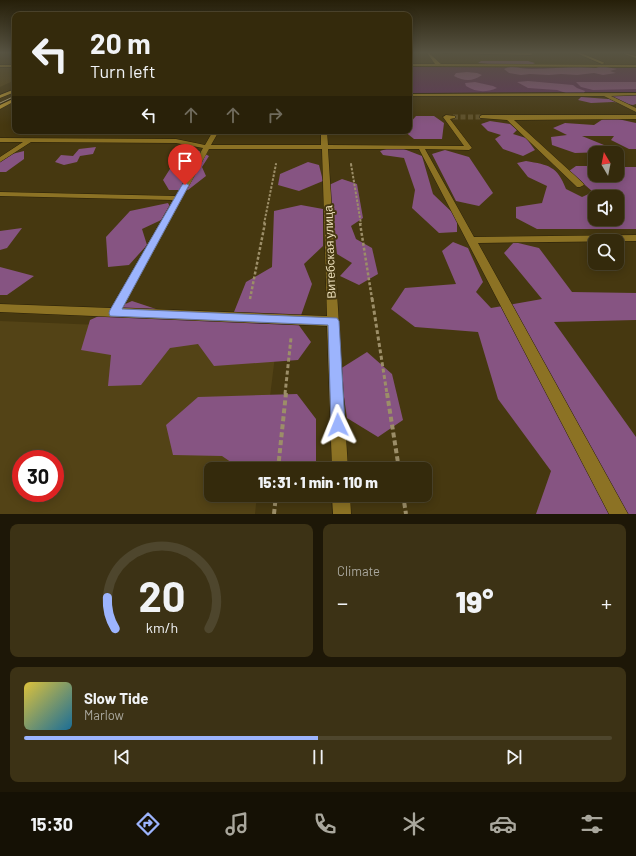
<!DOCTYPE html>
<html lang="en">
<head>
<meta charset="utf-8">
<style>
  :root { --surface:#342a0c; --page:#3c3215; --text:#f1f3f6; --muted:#a9a79d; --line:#4e462d; --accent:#9cb4fd }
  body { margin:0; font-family:Barlow,sans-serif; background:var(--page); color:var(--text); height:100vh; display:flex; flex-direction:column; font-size:15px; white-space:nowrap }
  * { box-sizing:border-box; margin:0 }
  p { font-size:13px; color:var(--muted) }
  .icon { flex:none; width:22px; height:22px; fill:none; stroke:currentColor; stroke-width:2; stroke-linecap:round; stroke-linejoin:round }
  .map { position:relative; height:514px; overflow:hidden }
  .panel { display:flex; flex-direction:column; gap:10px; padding:10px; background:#1d1707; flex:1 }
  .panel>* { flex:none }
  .hud { position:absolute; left:12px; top:12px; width:400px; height:122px; border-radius:8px; box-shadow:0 2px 10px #0003,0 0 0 1px var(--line); background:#342a0c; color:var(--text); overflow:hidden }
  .needle { width:26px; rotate:350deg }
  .controls { position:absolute; left:588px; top:146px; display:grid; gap:8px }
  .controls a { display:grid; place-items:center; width:36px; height:36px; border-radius:8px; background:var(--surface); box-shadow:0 2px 10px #0003,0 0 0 1px var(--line); font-size:20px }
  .speed { position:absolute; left:12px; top:450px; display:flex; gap:8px; font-size:20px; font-weight:700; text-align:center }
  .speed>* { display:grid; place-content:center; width:52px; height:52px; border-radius:50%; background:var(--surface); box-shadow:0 2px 10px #0003,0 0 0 1px var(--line); line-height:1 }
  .speed .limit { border:6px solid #d22; background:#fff; color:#111 }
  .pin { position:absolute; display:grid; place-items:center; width:34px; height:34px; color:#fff; margin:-41px -17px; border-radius:50% 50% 50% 0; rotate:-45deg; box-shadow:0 0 4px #0007 }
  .pin .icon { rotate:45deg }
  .me { position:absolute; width:44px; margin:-22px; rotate:358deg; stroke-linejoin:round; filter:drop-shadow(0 0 3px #0008) }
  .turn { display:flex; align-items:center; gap:14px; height:84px; padding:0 12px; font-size:18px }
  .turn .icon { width:52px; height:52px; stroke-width:2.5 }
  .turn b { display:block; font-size:28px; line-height:34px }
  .lanes { display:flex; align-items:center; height:38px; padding:0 12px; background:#0003; justify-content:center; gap:20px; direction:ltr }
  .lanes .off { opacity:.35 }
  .big { font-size:30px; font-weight:800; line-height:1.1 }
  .panel .widget { flex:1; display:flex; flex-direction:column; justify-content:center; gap:6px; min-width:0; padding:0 14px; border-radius:8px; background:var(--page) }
  .panel .dial { align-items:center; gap:0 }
  .dial svg { height:104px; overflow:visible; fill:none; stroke:var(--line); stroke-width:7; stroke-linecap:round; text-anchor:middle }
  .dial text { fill:var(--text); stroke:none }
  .song { display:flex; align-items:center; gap:12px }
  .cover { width:48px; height:48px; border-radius:6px; background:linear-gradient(135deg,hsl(50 70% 55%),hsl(200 70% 35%)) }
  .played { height:4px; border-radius:2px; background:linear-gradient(90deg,var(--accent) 50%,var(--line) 50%) }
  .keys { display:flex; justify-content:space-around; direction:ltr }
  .heat { display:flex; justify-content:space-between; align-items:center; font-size:22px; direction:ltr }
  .panel .tiles { flex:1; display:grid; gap:10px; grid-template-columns:1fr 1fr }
  .widget:last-child { grid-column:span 2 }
  .trip { position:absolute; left:204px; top:462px; width:228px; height:40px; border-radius:8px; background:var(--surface); box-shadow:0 2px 10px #0003,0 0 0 1px var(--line); font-weight:800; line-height:40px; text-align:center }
  .tab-bar { display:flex; height:64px; justify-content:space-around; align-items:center; background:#151105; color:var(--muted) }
  .tab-bar .icon { width:28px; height:28px }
  .tab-bar .selected { color:var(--accent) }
  .tab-bar b { font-size:18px; color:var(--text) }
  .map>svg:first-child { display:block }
  .built { fill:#534316; fill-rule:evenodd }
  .green { fill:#60335d }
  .forest { fill:#865482; fill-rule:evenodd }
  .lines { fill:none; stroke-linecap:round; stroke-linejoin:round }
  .minor-tunnel { stroke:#5f512a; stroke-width:5; stroke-dasharray:5 2.5; stroke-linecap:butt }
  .minor-casing { stroke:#292008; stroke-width:1 }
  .major-casing { stroke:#292008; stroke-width:1 }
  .path-far4 { stroke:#9c8e68; stroke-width:1.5; stroke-dasharray:2 1; stroke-linecap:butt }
  .path-far3 { stroke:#9c8e68; stroke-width:2; stroke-dasharray:2.5 1.5; stroke-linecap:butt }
  .path-far2 { stroke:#9c8e68; stroke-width:2.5; stroke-dasharray:3 2; stroke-linecap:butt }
  .path-far1 { stroke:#9c8e68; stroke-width:3; stroke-dasharray:4 2.5; stroke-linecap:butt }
  .path { stroke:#9c8e68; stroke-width:4; stroke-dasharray:5 3; stroke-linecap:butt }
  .minor { fill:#8c7224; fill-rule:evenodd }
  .major { fill:#af8f31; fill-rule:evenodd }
  .tram { stroke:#ac9f79; stroke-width:1 }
  .route { fill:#9cb4fd; stroke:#6575a4 }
  .labels { text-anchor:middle; stroke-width:4; stroke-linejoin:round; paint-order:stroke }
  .street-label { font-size:12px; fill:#ecdfbb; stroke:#463810 }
</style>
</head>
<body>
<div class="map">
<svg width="636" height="514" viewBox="0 0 636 514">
  <rect width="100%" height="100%" fill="#463810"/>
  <path class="built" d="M0,67H15V80L0,87Z
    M0,321L278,332L261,469H211V495H257L255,514H0ZM21,459H55V493H21Z"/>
  <path class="green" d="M409,67L636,68V92L409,93Z"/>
  <path class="forest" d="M481,61H528L535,63L533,64H489L478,63Z
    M601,66L617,69L610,71L616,73L603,75L594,73L577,75L561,74L549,75L530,74L521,75L509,73L504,69C512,65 522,69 531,69C553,69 575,66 596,68Z
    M467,72L477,73L482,75C472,82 464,81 454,76L456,73Z
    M528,81L573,85L577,88L585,91L584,93H566L557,90L528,88L517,82Z
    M475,82L493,86L497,88C485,93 476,92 466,86L465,83Z
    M576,82H636V89L593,90L581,87Z
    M636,95V104L633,105L613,102L591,103L578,100L581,97L608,99L612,96Z
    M416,116H434L444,123L442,139H414L404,131H409V124Z
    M603,119H618L636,123V149H629L611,140L614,136H582L604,145V152L575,153L552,145L551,137L567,135L553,128L565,123L594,125Z
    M490,121L510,124L517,130L513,134L526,138L535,150L523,156L503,149L495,139L501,135L488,131L481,124Z
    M396,146L422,156L433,194L457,217V232L439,233L412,208L415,190L404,158L383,155L380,151Z
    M96,147L93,154L80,156L77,162L64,165L55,162L61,155L73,156L79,149Z
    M197,150L209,156L202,167L206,176L188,190H169L163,180L180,153Z
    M445,150L469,157L493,193L479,206L456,201L432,154Z
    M24,151V159L6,172H0V157Z
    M526,161C549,165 557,166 566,189L582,197L593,192L569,171L576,166H595V175H617V167H636V229H537L516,218V207L542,203L547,186L528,177L517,163ZM595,197H617V219H595Z
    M308,162L319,165L323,181L299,191L278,185L280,174Z
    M342,179L357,184L363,218L351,226L356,239L372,248L378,274L359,285L340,276L352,263L337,254L329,185Z
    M168,203L174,214L142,229L147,245L129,265L108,267L106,237L130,211Z
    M301,205L323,209V246L304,264L312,284L298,324L311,342L298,360L214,366L198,344L170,348L141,385L108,386L111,355L81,350L90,320L132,301L189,320L234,312L246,282L272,267L274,211Z
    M22,228L7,248L0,250V231Z
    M453,242L468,248L483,282L476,292L491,308L542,299L504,253L514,242L539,248L572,292L636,293V320L554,322L636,437V514H536L551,471L498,399L478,332L415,327L391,309L405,288L456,284L442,251Z
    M0,267L34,276L7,295H0Z
    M367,352L392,374L403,420L378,437L347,418L340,369Z
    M297,394L316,419V461L302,469H241L222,456L173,455L166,425L198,397Z"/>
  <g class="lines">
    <path class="minor-tunnel" d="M453,117H482"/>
    <g class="minor-casing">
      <path id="minor" d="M427,53H431L430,54L441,64L636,65V67L409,66V64H435Z
        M443,53H532L533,54L531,55Z
        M576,53H581L605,63L602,64Z
        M624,53L636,56V58L624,54Z
        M0,65H15V67H0Z
        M636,93V95L611,96L636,108V112L604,96H409V94Z
        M446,115L455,116V118L450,119L472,148L469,150L425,149L474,237L636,235V241L478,243L628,514H609L419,149H328L348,469H332L327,326L0,312V304L111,308L173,200L0,196V192L176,196L203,148L176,143L31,142L0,162V157L23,142H0V138L176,139L205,145L213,131H219L211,145H321V131H327L328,145L464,146L443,117ZM209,149H322L327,316L123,308Z
        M482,115H636V119L514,120L583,183L584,185L580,187H577L507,120L480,118V116Z
        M332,495H350L351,514H333Z"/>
    </g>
    <g class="major-casing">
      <path id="major" d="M15,89V92L0,98V95Z
        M15,98V101L0,109V105Z"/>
    </g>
    <path class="path-far4" d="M351,163V165
      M276,165V163"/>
    <path class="path-far3" d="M351,164L361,224
      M264,224L276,164"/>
    <path class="path-far2" d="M360,223L372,299
      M250,299L265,223"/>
    <path class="path-far1" d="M372,298L387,394
      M285,394L291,338"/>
    <path class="path" d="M387,393L399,469
      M278,469L286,393
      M403,495L406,514
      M274,514L276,495"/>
    <use href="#minor" class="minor"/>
    <use href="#major" class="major"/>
    <path class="tram" d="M0,103L15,96"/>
  </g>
  <linearGradient id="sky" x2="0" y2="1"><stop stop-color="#261f09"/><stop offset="0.42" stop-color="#575342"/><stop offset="1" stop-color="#575342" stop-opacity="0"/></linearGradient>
  <rect width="636" height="125" fill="url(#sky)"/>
  <path class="route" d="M185,183L189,185L122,309L337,318L339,321L345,425L343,430L338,432L333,430L331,425L328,325L110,316L109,313L110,310L182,185Z"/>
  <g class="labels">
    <g class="street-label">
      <text transform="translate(330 252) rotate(-92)" y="4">Витебская улица</text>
    </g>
  </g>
</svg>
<div class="controls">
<a><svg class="needle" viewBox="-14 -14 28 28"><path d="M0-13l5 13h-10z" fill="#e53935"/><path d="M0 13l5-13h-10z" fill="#a9a79d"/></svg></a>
<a><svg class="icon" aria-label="sound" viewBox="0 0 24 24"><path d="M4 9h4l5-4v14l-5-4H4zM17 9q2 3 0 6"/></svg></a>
<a><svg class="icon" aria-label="search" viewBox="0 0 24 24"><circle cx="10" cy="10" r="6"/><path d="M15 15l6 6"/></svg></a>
</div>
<div class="speed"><div class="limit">30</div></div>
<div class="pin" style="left:185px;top:185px;background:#d93025"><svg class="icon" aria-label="arrive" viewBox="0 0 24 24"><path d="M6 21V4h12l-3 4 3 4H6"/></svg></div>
<svg class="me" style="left:338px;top:425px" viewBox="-20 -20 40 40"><path d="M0-17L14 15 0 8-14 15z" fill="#9cb4fd" stroke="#fff" stroke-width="4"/></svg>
<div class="trip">15:31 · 1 min · 110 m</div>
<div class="hud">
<div class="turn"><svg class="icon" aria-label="left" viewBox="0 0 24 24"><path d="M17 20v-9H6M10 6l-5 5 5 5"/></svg><div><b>20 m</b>Turn left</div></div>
<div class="lanes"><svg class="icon" aria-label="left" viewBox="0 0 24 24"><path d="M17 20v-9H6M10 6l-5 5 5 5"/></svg><svg class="icon off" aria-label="ahead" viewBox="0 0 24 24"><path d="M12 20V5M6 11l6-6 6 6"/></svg><svg class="icon off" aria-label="ahead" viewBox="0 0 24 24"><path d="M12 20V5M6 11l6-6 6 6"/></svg><svg class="icon off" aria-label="right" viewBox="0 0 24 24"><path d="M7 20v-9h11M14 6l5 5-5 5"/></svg></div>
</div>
</div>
<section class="panel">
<div class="tiles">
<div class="widget dial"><svg viewBox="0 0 100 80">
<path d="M14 69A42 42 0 1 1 86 69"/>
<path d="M14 69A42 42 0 0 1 8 45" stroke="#9cb4fd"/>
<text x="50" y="56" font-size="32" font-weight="700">20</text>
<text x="50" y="72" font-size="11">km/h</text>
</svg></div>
<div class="widget"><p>Climate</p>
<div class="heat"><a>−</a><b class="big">19°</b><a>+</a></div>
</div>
<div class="widget">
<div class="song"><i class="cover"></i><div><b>Slow Tide</b><p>Marlow</p></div></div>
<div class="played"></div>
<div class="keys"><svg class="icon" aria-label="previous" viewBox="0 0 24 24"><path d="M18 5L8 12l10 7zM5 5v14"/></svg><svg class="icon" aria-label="pause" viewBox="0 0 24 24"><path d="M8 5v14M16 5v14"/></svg><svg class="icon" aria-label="next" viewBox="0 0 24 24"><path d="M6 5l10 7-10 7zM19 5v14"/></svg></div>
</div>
</div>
</section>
<nav class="tab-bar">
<b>15:30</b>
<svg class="icon selected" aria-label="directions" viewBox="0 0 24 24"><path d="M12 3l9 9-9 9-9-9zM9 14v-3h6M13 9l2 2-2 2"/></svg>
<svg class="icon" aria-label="music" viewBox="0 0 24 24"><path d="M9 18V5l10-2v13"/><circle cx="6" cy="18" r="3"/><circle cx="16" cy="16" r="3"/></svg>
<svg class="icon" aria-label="phone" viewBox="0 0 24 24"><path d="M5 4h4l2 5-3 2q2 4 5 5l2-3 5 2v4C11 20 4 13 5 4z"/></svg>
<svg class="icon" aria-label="climate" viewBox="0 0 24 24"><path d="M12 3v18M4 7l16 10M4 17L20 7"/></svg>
<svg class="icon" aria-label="car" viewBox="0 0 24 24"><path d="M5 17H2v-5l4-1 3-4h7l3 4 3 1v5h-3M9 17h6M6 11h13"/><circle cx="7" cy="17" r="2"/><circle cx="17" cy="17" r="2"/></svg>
<svg class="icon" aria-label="filters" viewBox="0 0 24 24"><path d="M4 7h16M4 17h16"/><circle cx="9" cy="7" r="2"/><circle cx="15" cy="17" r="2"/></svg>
</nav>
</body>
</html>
